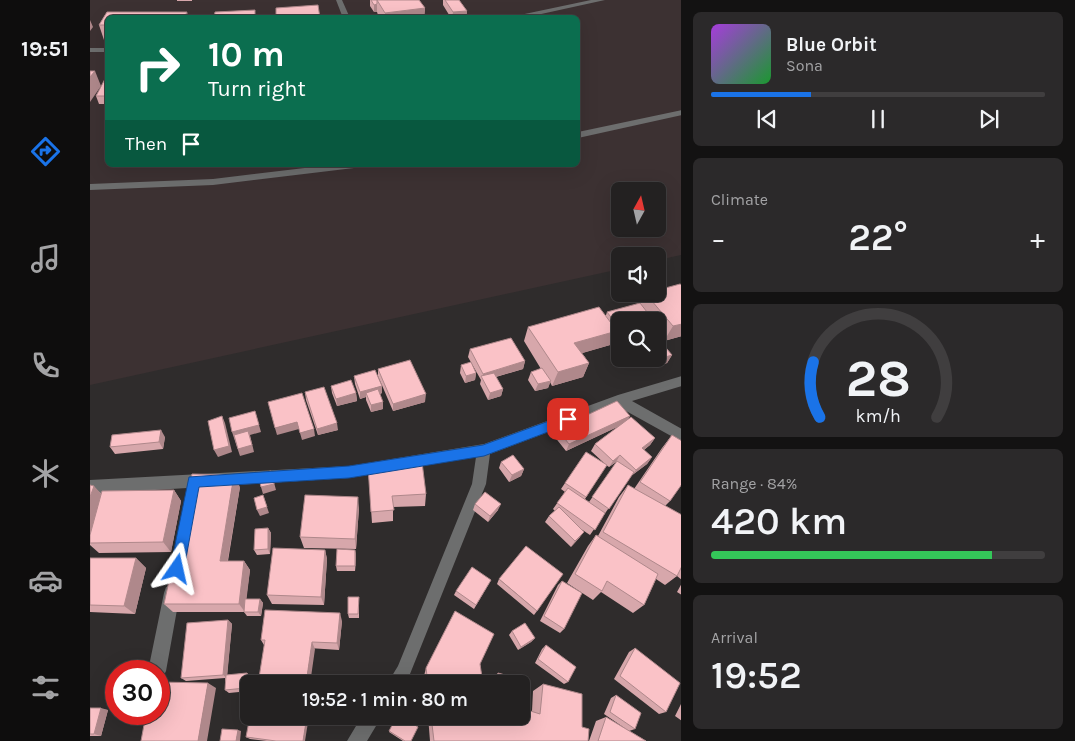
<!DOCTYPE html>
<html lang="en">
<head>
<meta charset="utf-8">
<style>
  :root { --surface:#232121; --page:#2b292a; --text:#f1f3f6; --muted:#a3a3a5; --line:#403e3f; --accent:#1a73e8 }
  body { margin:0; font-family:Karla,sans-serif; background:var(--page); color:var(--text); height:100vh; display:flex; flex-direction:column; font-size:19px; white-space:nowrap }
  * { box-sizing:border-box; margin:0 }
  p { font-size:16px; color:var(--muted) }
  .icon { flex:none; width:28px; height:28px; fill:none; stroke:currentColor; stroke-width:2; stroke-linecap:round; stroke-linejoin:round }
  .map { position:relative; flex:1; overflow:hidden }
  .drawer { display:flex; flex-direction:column; gap:12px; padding:12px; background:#131212; width:394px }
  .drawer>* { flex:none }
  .hud { position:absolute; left:15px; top:15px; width:475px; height:152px; border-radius:8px; box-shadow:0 5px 20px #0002,0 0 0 1px var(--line); background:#0b6e4f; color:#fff; overflow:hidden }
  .needle { width:32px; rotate:8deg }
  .tools { position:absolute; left:521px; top:182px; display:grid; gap:10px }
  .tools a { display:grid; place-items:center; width:55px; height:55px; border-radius:8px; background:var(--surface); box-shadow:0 5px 20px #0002,0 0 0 1px var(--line); font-size:25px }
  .speed { position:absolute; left:15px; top:660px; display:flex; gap:10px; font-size:25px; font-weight:700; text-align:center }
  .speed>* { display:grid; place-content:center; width:65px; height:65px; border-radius:50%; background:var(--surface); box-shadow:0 5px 20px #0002,0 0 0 1px var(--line); line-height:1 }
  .speed .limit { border:8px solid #d22; background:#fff; color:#111 }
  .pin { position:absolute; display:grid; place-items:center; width:42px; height:42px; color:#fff; margin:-21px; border-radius:10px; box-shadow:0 2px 8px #0006 }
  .me { position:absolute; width:55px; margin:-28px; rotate:11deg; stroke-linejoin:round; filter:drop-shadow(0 0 4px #0008) }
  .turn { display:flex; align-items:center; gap:18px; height:105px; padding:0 20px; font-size:22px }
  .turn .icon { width:65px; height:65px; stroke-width:2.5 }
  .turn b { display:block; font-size:35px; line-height:42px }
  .then { display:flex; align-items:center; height:48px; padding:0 20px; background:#0003; gap:10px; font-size:19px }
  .big { font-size:38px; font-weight:600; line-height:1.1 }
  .drawer .card { flex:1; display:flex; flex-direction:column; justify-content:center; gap:8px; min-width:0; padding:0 18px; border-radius:8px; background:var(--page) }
  .drawer .dial { align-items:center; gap:0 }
  .dial svg { height:130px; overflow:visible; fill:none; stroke:var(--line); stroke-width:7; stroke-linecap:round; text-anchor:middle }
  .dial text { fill:var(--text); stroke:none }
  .song { display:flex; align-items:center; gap:15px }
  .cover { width:60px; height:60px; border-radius:8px; background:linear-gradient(135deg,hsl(280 70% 55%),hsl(130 70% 35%)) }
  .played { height:5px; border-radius:2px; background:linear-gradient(90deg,var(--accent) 30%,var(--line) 30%) }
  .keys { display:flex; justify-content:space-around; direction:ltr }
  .heat { display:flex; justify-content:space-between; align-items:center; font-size:28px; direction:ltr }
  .charge { height:8px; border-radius:4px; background:linear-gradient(90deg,#34c759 84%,var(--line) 0) }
  .trip { position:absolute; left:150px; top:675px; width:290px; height:50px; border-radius:8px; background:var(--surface); box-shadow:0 5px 20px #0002,0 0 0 1px var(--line); font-weight:600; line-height:50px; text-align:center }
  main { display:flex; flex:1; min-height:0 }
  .dock { display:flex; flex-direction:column; width:90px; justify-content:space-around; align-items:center; background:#0e0d0d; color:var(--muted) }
  .dock .icon { width:35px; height:35px }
  .dock .selected { color:var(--accent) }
  .dock b { font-size:22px; color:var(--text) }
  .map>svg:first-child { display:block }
  .built { fill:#3c3132; fill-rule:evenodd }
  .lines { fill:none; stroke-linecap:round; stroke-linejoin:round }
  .minor { fill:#6d6e6e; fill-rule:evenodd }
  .wall { fill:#d7a7ab; fill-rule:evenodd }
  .shaded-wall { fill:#af888b }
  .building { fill:#fac2c7; stroke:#af888b }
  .route { fill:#1a73e8; stroke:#114b97 }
</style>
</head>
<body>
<main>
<nav class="dock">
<b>19:51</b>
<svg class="icon selected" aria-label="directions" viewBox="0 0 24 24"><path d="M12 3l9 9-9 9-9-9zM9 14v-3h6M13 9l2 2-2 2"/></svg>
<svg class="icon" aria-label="music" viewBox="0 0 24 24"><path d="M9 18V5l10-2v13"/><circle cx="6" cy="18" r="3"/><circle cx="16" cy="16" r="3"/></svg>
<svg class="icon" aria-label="phone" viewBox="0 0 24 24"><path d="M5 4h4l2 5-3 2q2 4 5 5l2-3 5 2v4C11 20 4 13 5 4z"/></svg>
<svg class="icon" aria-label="climate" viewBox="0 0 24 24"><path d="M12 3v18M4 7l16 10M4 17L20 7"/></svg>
<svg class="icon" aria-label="car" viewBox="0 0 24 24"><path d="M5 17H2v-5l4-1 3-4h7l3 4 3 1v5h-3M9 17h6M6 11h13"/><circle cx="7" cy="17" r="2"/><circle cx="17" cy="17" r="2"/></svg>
<svg class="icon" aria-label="filters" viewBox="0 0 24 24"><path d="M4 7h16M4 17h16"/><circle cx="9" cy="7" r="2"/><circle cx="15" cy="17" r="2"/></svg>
</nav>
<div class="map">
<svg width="592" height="741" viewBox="0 0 592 741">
  <rect width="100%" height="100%" fill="#2f2c2c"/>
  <path class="built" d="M0,0H591V255L568,260V256H530V269L0,385ZM18,18H488V165H18ZM530,191H568V229H530Z"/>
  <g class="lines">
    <path class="minor" d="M246,0H252L260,18H253Z
      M501,0H515L433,18H416Z
      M0,48H18V52H0Z
      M592,110V115L488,138V132Z
      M240,165H269L264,168L123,185L0,190V184L123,179Z
      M592,376V386L542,401L592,429V442L527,406L400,454L396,484L316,684H297L308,666L382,484L386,457L259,478L0,494V480L259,466L394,444L528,395Z
      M82,585L88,587L90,593L76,671L73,677L69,679V671H58L74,593L76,587Z
      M272,716H292L277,741H257Z"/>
  </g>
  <path class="wall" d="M87,0H102V1H87Z
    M280,0H329L335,8L334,18H289L287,12H284L280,6Z
    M353,0H369L377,11L376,18H361L353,5Z
    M17,12H97L98,18H18V40H14L9,25Z
    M18,77V104H9L6,96Z
    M592,285V336L574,341L568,332V321H530V341L525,335L520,345L492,353L499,363L493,377L462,386L460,382L458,388L445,391L438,380L441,372L451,369L434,341L438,327L516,315L517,312L550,304L556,294Z
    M568,345L582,355L577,363L565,367L559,359H568Z
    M380,349L435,361L433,369L406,377L413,389L411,396L398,400L390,384L391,380L378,357Z
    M371,365L386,373L385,380L375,383L370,373Z
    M288,369L335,402L303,411L288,376Z
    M264,376L292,393L290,394L293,409L281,412L276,400V397L270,399L265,384Z
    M241,386L266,393L267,401L247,406L242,393Z
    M215,392L248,430L228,435L216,400Z
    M538,419L565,438L560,445L554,450L562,457L557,464L541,476L500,535L491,529L490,537L481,547L455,522L459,516L465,511L463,509L475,492L471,489L475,483L514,463L501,451L505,444L529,426L476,451L464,436L467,429ZM526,462H527L499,502L495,499L516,465L519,467Z
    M582,435L580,501L575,506L592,515V580L587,576L575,585L566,579L554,605L543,613L511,592L503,600L477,583L498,546L506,535L508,536L529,497L538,485L544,489L572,448Z
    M75,437L73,449L25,454L20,447Z
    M411,462L434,469L431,476L419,482L409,468Z
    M278,466L336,494L335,506L303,507V521L282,523Z
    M0,485L12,494L84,490L91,501L81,552L9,553L0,545Z
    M150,487L138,561H154L160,570L156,599H170L173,603L171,616H157L154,612H83L74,604Z
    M385,504L408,510L398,522L383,510Z
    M269,508L266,549L214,548L210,537Z
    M178,528L181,533L180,554L167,555L164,550Z
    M235,550L237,559L234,605L182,604L177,595Z
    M265,550L266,555L265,571H247L246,566Z
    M0,558H46L56,568L45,614L0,612Z
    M409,579L447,611L444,615L407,584Z
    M401,580L384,609L364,595L366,591Z
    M472,581L474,629L470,633L450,621L468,585Z
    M592,583V595L587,592Z
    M269,602V618H259L258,614Z
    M138,620L142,624L137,675L157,673L160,676L159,691L139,693L135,690V678L96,681L91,678Z
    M252,621L249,650L174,645L171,640Z
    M422,631L445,638L441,642L428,650L419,635Z
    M456,645L478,682L474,684L445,663L452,649Z
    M545,648L576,712L569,714L524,679L539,652Z
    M390,664L393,684H335L334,676L336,668Z
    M408,673L437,681L435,704L431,706V684H404L405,676Z
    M453,684L492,727L498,741H340L338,716H431L442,711L443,691Z
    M526,695L545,729L539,731L514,714L521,698Z
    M592,702V721L585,716Z
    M0,708L18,710L11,736H0Z
    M516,717L556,741H499L506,721Z
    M299,731L321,741H313L299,732Z
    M156,737L215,741H177L160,739Z"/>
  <path class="shaded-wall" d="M287,4V12H284V5Z
    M335,8L334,18H295V13Z
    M377,11L376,18H362L363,12Z
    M97,12L98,18H94Z
    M0,20L3,27L0,31Z
    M5,71L11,86L0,102V77Z
    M592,324V336L574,341L583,326Z
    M527,331L520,345L479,357L484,343Z
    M582,355L577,363L565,367L569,359Z
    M435,361L433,369L394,380L392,377L393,374Z
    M499,363L493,377L462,386L468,372Z
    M386,373L385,380L375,383L376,376Z
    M461,381L458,388L445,391L448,384Z
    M292,386V393L278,397L276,393V397L270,399V392Z
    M413,389L411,396L398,400L400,393Z
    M266,393L267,401L247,406L246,399Z
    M336,394L335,402L303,411V404Z
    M293,402V409L281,412V405Z
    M165,411L171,432L160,435L164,452L150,456L142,432Z
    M132,416L135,423L142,452L128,457L124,450Z
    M540,416L536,423L476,451L479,444Z
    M207,422L209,429L187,435L185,428Z
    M247,423L248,430L228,435L227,429Z
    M224,429L225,436L212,440L210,433Z
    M71,430L75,437L73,449L69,442Z
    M565,438L560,445L547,455L552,448Z
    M530,455L526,462L519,467L523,461Z
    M562,457L557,464L541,476L546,470Z
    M434,469L431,476L419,482L422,475Z
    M181,471L186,490L173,494L171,487Z
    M144,475L150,487L136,570L130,561Z
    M4,486L14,497L0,543V497Z
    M84,490L91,501L81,552L73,542Z
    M173,495L179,513L170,516L167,510Z
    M268,497L269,508L266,549L265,539Z
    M411,504L408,510L398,522L400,516Z
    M178,528L181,533L180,554L178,549Z
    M494,532L490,537L481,547L485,541Z
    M235,550L237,559L234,605L231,597Z
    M265,550L266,555L265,571Z
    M46,558L56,568L45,614L34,606Z
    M154,561L160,570L155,612L149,604Z
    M170,599L173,603L171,616L168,612Z
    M250,613L252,621L249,650L247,643Z
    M138,620L142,624L137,678L133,675Z
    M445,638L441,642L428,650L431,647Z
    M222,642L225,649L220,684H216Z
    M157,673L160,676L159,690L156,688Z
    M118,683L126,688L117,741H108Z
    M11,708L18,710L11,736L4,734Z
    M217,716H219L215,741H213Z
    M148,730L151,731L150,741H146Z"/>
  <path class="building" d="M281,0H287V4L284,5Z
    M287,0H329L335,8L295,13Z
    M355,0H369L377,11L363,12Z
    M228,5L230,18H186V8Z
    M165,10V18H124L125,12Z
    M17,12H97L94,18H18V25H9Z
    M0,71H5L0,77Z
    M16,77H18V96H6Z
    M590,284L592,285V324L583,326L556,294H568V290Z
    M550,303L564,321H530V329L517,312Z
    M509,307L527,331L484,343L499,363L468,372L438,327Z
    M421,338L435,361L393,374L380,349Z
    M572,343L582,355L569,359L568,357V345Z
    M320,360L336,394L303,404L288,369Z
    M381,362L386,373L376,376L371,365Z
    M452,368L461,381L448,384L441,372Z
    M285,370L292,386L270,392L264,376Z
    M404,373L413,389L400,393L391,376Z
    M261,380L266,393L246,399L241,386Z
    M234,387L247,423L227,429L215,392Z
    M288,389L293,402L281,405L276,393Z
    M212,393L224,429L210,433L207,422L185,428L178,402Z
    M527,401L540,416L479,444L467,429Z
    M165,411L169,425L142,432L139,418Z
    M132,416L139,446L124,450L118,421Z
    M541,417L565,438L552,448L562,457L546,470L530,455L523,461L505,444Z
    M71,430L69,442L20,447L22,435Z
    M158,431L162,445L148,449L144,435Z
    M582,435L592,441V484L580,501L550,482Z
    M496,452L517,465L496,497L475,483Z
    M423,455L434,469L422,475L411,462Z
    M527,461L544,472L519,509L502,497Z
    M332,462L336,494L302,496L304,510L281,512L278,466Z
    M181,471L184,484L171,487L168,474Z
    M102,474L144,475L130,561H154L149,604H74Z
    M0,485L4,486L0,497Z
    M538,485L592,515V566L587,576L513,532Z
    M478,488L515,513L505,530L467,503Z
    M84,490L73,542L0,543V535L12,491Z
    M395,492L411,504L400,516L385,504Z
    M173,495L177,507L167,510L164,498Z
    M215,495L268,497L265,539L210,537Z
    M469,507L494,532L485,541L459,516Z
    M178,528V549L164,550L165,529Z
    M506,535L568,574L554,605L517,581L512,591L485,574Z
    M436,546L473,574L447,611L409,579Z
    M183,548L235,550L231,597L177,595Z
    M247,549L265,550V566H246Z
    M0,558H46L34,606L0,605Z
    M382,567L401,580L386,605L366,591Z
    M472,581L492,593L474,629L454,616Z
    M258,597H269L268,614H258Z
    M155,599H170L168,612H154Z
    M175,610L250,613L247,643L222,642L216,684H168L175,640H171Z
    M365,611L404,634L390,664L393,684H338L336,668Z
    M138,620L133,675L91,678L97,623Z
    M435,623L445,638L431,647L422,631Z
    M456,645L486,667L478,682L448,659Z
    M545,648L590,683L576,712L530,676Z
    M157,673L156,688L135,690L136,675Z
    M408,673L437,681L435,704L431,703V684H407Z
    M69,682L118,683L108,741H51L56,714H69Z
    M453,684L492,694V727L499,729L498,741H344L341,716H431V708L450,714Z
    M526,695L551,713L545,729L520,712Z
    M0,708H11L4,734H0Z
    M160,716H217L213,741H186L156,737Z
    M307,716H311L328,727L321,741H315L299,731Z
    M516,717L556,741H508Z
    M132,729L148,730L146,741H130Z"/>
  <path class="route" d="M478,414L482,415L484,419L482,423L394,456L259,478L109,487L94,569L92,574L87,576L82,574L80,569L99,477L259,466L393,445Z"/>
</svg>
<div class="tools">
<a><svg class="needle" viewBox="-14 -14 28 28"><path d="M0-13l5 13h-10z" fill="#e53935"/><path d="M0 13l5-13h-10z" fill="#a3a3a5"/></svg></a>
<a><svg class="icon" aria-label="sound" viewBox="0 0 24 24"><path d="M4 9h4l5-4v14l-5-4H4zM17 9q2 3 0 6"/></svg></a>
<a><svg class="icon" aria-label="search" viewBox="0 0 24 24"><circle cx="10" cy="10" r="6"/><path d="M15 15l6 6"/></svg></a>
</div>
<div class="speed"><div class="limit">30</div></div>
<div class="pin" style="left:478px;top:419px;background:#d93025"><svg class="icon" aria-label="arrive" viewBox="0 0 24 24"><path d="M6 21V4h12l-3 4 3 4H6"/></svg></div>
<svg class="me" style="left:87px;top:569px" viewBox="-20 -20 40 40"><path d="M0-17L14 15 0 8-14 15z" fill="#1a73e8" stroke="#fff" stroke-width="4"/></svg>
<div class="trip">19:52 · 1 min · 80 m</div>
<div class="hud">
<div class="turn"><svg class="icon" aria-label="right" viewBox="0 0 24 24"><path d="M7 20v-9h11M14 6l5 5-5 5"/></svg><div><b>10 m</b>Turn right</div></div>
<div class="then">Then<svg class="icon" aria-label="arrive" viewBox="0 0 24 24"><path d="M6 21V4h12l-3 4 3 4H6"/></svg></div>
</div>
</div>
<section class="drawer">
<div class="card">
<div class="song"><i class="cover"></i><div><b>Blue Orbit</b><p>Sona</p></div></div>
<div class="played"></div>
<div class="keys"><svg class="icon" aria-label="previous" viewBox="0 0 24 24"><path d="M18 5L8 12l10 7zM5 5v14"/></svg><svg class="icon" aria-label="pause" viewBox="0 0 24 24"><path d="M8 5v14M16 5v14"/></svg><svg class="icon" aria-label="next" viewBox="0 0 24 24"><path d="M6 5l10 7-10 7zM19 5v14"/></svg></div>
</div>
<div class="card"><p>Climate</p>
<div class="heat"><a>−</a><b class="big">22°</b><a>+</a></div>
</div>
<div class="card dial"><svg viewBox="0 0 100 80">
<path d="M14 69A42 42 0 1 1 86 69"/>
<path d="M14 69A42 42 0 0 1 10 35" stroke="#1a73e8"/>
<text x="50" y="56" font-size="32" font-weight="700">28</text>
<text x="50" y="72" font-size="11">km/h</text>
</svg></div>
<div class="card"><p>Range · 84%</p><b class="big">420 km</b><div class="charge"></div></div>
<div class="card"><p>Arrival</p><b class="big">19:52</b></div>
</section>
</main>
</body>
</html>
